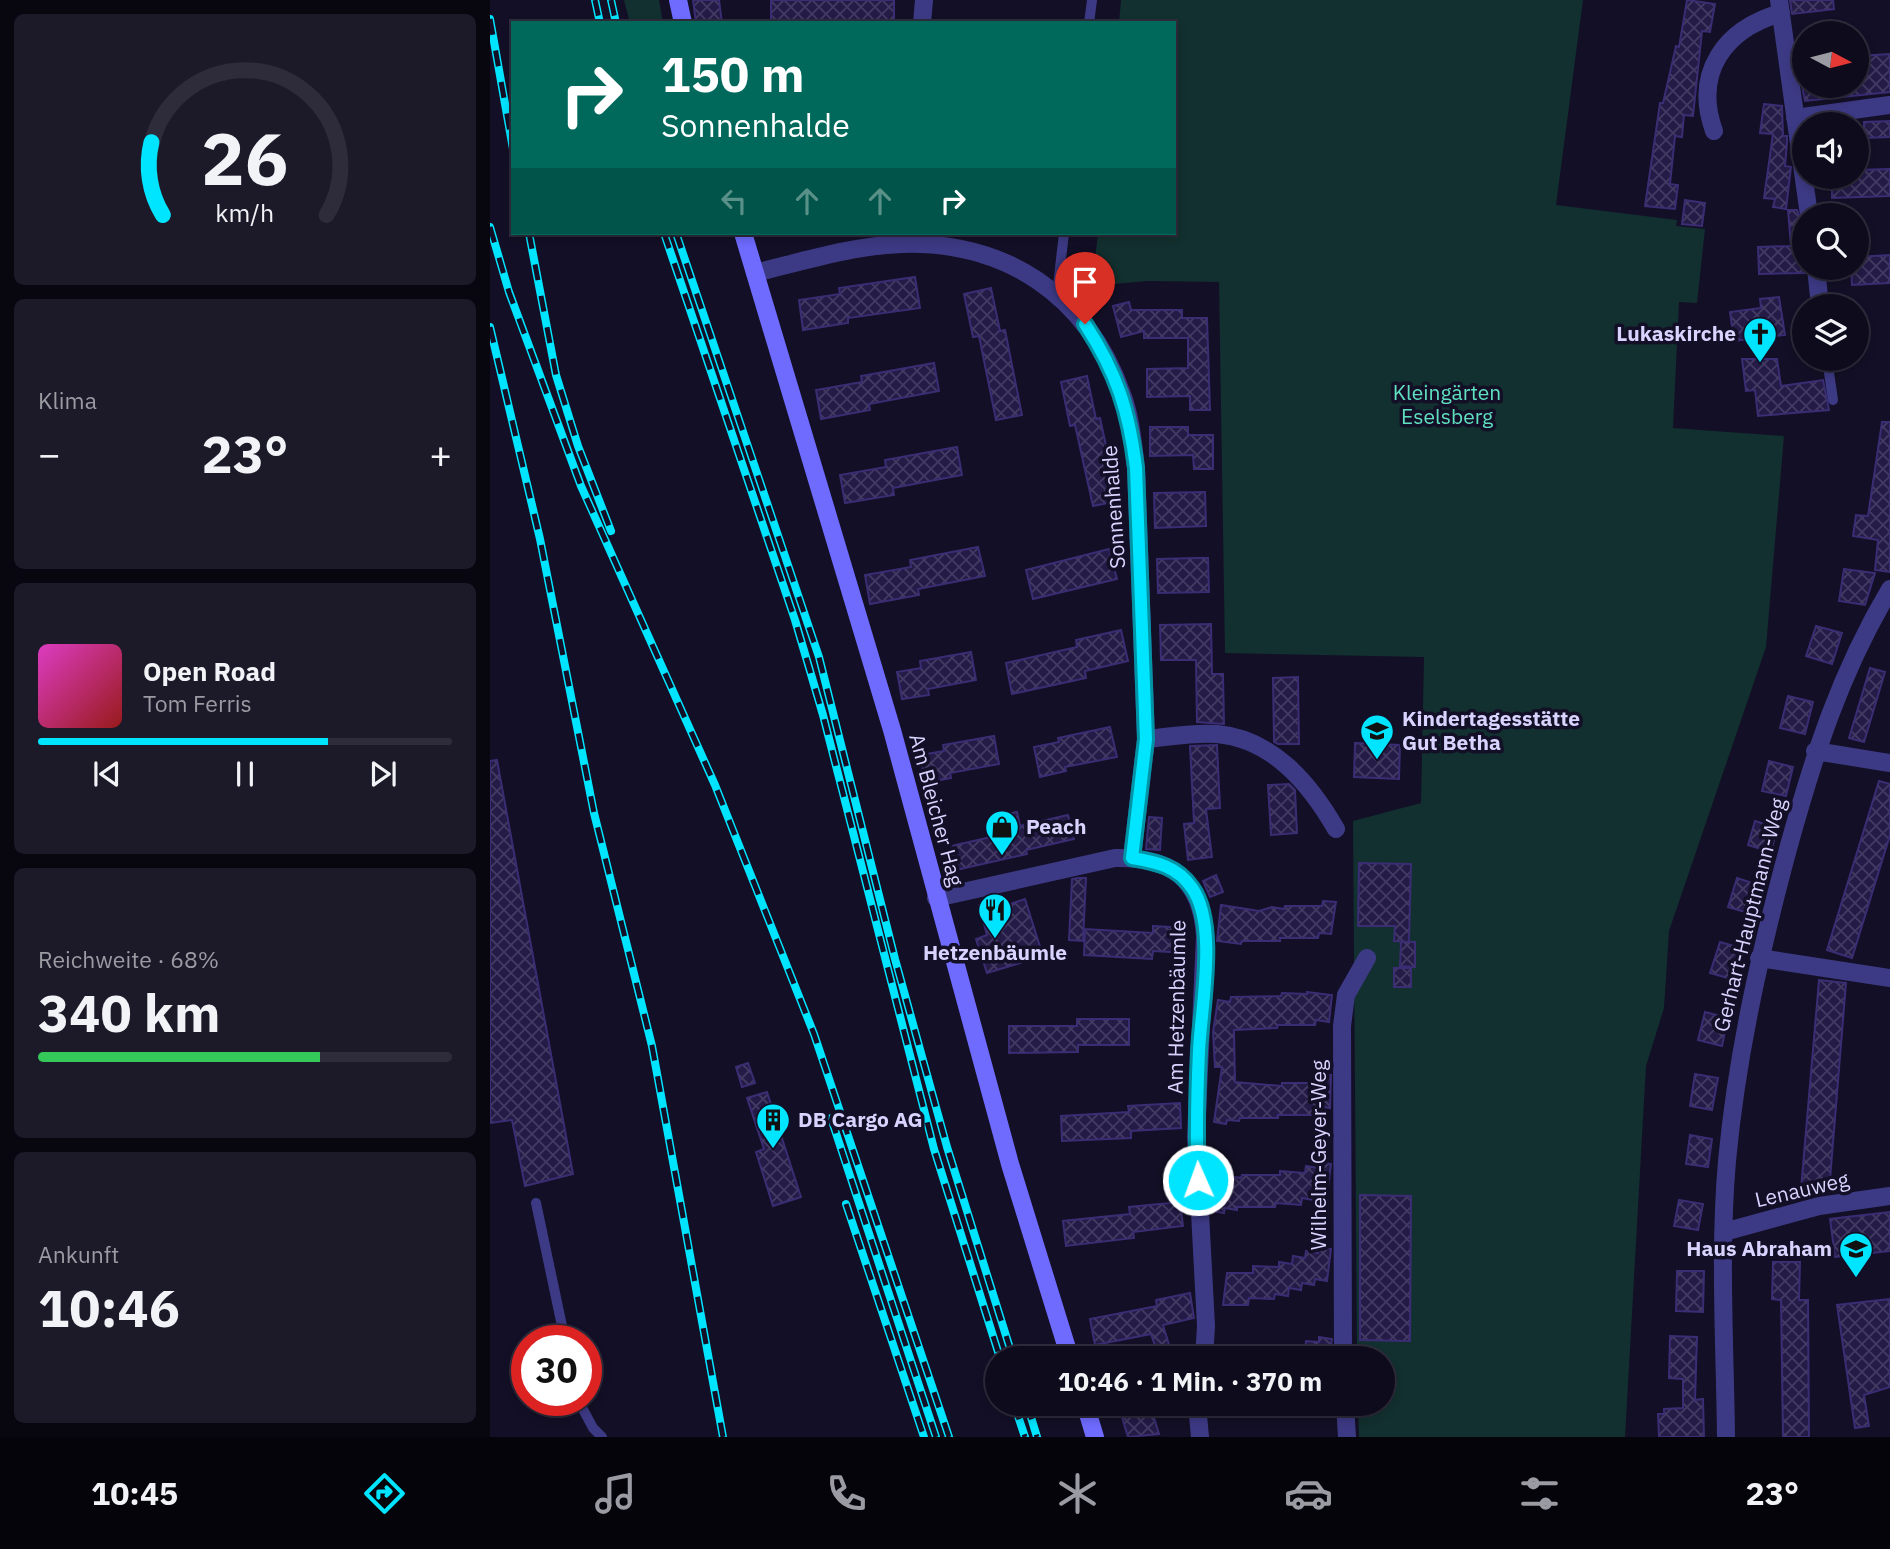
<!DOCTYPE html>
<html lang="de">
<head>
<meta charset="utf-8">
<style>
  :root { --surface:#0e0b1c; --page:#1c1929; --text:#f1f3f6; --muted:#9b9ba3; --line:#2e2b3b; --accent:#00e5ff }
  body { margin:0; font-family:"IBM Plex Sans",sans-serif; background:var(--page); color:var(--text); height:100vh; display:flex; flex-direction:column; font-size:26px; white-space:nowrap }
  * { box-sizing:border-box; margin:0 }
  p { font-size:23px; color:var(--muted) }
  .icon { flex:none; width:38px; height:38px; fill:none; stroke:currentColor; stroke-width:2; stroke-linecap:round; stroke-linejoin:round }
  .map { position:relative; flex:1; overflow:hidden }
  .panel { display:flex; flex-direction:column; gap:14px; padding:14px; background:#08060f; width:490px }
  .panel>* { flex:none }
  .hud { position:absolute; left:21px; top:21px; width:665px; height:214px; border-radius:0px; box-shadow:0 4px 10px #0003,0 0 0 2px var(--line); background:#00695c; color:#fff; overflow:hidden }
  .needle { width:46px; rotate:97deg }
  .controls { position:absolute; left:1302px; top:21px; display:grid; gap:14px }
  .controls a { display:grid; place-items:center; width:77px; height:77px; border-radius:50%; background:var(--surface); box-shadow:0 4px 10px #0003,0 0 0 2px var(--line); font-size:35px }
  .speed { position:absolute; left:21px; top:1325px; display:flex; gap:14px; font-size:35px; font-weight:700; text-align:center }
  .speed>* { display:grid; place-content:center; width:91px; height:91px; border-radius:50%; background:var(--surface); box-shadow:0 4px 10px #0003,0 0 0 2px var(--line); line-height:1 }
  .speed .limit { border:10px solid #d22; background:#fff; color:#111 }
  .pin { position:absolute; display:grid; place-items:center; width:60px; height:60px; color:#fff; margin:-72px -30px; border-radius:50% 50% 50% 0; rotate:-45deg; box-shadow:0 0 7px #0007 }
  .pin .icon { rotate:45deg }
  .me { position:absolute; width:77px; margin:-38px; rotate:358deg; stroke-linejoin:round; filter:drop-shadow(0 0 5px #0008) }
  .turn { display:flex; align-items:center; gap:24px; height:147px; padding:0 35px; font-size:32px }
  .turn .icon { width:91px; height:91px; stroke-width:2.5 }
  .turn b { display:block; font-size:49px; line-height:60px }
  .lanes { display:flex; align-items:center; height:66px; padding:0 35px; background:#0003; justify-content:center; gap:35px; direction:ltr }
  .lanes .off { opacity:.35 }
  .big { font-size:52px; font-weight:800; line-height:1.1 }
  .panel .card { flex:1; display:flex; flex-direction:column; justify-content:center; gap:10px; min-width:0; padding:0 24px; border-radius:10px; background:var(--page) }
  .panel .dial { align-items:center; gap:0 }
  .dial svg { height:182px; overflow:visible; fill:none; stroke:var(--line); stroke-width:7; stroke-linecap:round; text-anchor:middle }
  .dial text { fill:var(--text); stroke:none }
  .song { display:flex; align-items:center; gap:21px }
  .cover { width:84px; height:84px; border-radius:10px; background:linear-gradient(135deg,hsl(310 70% 55%),hsl(0 70% 35%)) }
  .played { height:7px; border-radius:4px; background:linear-gradient(90deg,var(--accent) 70%,var(--line) 70%) }
  .keys { display:flex; justify-content:space-around; direction:ltr }
  .heat { display:flex; justify-content:space-between; align-items:center; font-size:38px; direction:ltr }
  .charge { height:10px; border-radius:5px; background:linear-gradient(90deg,#34c759 68%,var(--line) 0) }
  .trip { position:absolute; left:495px; top:1346px; width:410px; height:70px; border-radius:35px; background:var(--surface); box-shadow:0 4px 10px #0003,0 0 0 2px var(--line); font-weight:800; line-height:70px; text-align:center }
  .tab-bar { display:flex; height:112px; justify-content:space-around; align-items:center; background:#06040b; color:var(--muted) }
  .tab-bar .icon { width:49px; height:49px }
  .tab-bar .current { color:var(--accent) }
  .tab-bar b { font-size:32px; color:var(--text) }
  main { display:flex; flex:1; min-height:0 }
  .map>svg:first-child { display:block }
  .garden { fill:#12302f }
  .building { fill:url(#building-cross-hatch); stroke:#3b2d73; stroke-width:2 }
  .lines { fill:none; stroke-linecap:round; stroke-linejoin:round }
  .lane { stroke:#3d3a85; stroke-width:10 }
  .street { stroke:#3d3a85; stroke-width:18 }
  .secondary { stroke:#6f6bff; stroke-width:18 }
  .rail-casing { stroke:#00e5ff; stroke-width:8 }
  .rail { stroke:#130f26; stroke-width:5; stroke-dasharray:16; stroke-linecap:butt }
  .route-casing { stroke:#0095a6; stroke-width:18 }
  .route { stroke:#00e5ff; stroke-width:12 }
  .labels { text-anchor:middle; stroke-width:7; stroke-linejoin:round; paint-order:stroke }
  .poi-label { font-size:21px; font-weight:bold; fill:#d9d4ff; stroke:#130f26; text-anchor:start }
  .park-label { font-size:21px; fill:#5fe0c0; stroke:#130f26 }
  .street-label { font-size:21px; fill:#d9d4ff; stroke:#130f26 }
</style>
</head>
<body>
<main>
<section class="panel">
<div class="card dial"><svg viewBox="0 0 100 80">
<path d="M14 69A42 42 0 1 1 86 69"/>
<path d="M14 69A42 42 0 0 1 9 37" stroke="#00e5ff"/>
<text x="50" y="56" font-size="32" font-weight="700">26</text>
<text x="50" y="72" font-size="11">km/h</text>
</svg></div>
<div class="card"><p>Klima</p>
<div class="heat"><a>−</a><b class="big">23°</b><a>+</a></div>
</div>
<div class="card">
<div class="song"><i class="cover"></i><div><b>Open Road</b><p>Tom Ferris</p></div></div>
<div class="played"></div>
<div class="keys"><svg class="icon" aria-label="previous" viewBox="0 0 24 24"><path d="M18 5L8 12l10 7zM5 5v14"/></svg><svg class="icon" aria-label="pause" viewBox="0 0 24 24"><path d="M8 5v14M16 5v14"/></svg><svg class="icon" aria-label="next" viewBox="0 0 24 24"><path d="M6 5l10 7-10 7zM19 5v14"/></svg></div>
</div>
<div class="card"><p>Reichweite · 68%</p><b class="big">340 km</b><div class="charge"></div></div>
<div class="card"><p>Ankunft</p><b class="big">10:46</b></div>
</section>
<div class="map">
<svg width="1400" height="1437" viewBox="0 0 1400 1437">
  <defs>
    <pattern id="building-cross-hatch" width="8" height="8" patternUnits="userSpaceOnUse" patternTransform="scale(1.75)"><rect width="8" height="8" fill="#241b47"/><path d="M0 0l8 8M0 8l8-8" fill="none" stroke="#433b63"/></pattern>
  </defs>
  <rect width="100%" height="100%" fill="#130f26"/>
  <path class="garden" d="M134,0H169L173,23H140Z
    M631,0H1093L1066,205L1187,220L1186,226L1215,229L1207,303L1189,302L1183,428L1294,436L1276,647L1179,931L1174,1008L1156,1066L1135,1437H869L868,1404H892V1358H867L863,821L931,803L934,657L735,653L729,282L658,281L602,286L608,233H684V23H629Z"/>
  <path class="building" d="M203,0H229L232,23H206Z
    M281,0H404V23H281Z
    M1197,0L1225,4L1220,32L1212,31L1203,116L1194,115L1192,137L1185,136L1180,184L1188,185L1185,209L1155,206L1170,103H1173L1186,46L1189,47Z
    M1300,0H1343L1344,9L1302,14Z
    M1400,54V92L1315,101L1312,86H1367V56Z
    M1274,104L1292,106L1293,136H1297V143L1295,166L1301,167L1296,209L1283,207L1285,199L1274,198L1283,134L1270,133Z
    M1400,121V137L1374,138V122Z
    M1400,169V196L1342,198V177H1367V170Z
    M1195,200L1215,203L1212,226L1192,224Z
    M1298,210H1307L1312,224L1315,273L1269,274L1268,247L1301,246Z
    M1400,255V283L1362,285L1361,268H1367V257Z
    M425,277L430,308L358,318V323L313,330L309,300L350,294L349,288Z
    M501,288L510,331L515,330L532,415L506,420L489,336L483,337L474,294Z
    M1289,297L1295,335L1244,341L1240,312L1271,308L1270,299Z
    M639,302L641,310H692V318H717L720,410H700V396L657,397V369L698,368V338H654V331L631,337L623,306Z
    M1252,359H1287L1291,386L1333,380L1339,410L1268,416L1265,390L1256,391Z
    M444,363L449,391L379,404L380,410L331,419L326,390L372,382L371,376Z
    M597,376L606,419L610,418L628,501L603,506L585,425L580,426L571,382Z
    M1392,422H1400V572L1385,570L1388,540L1363,536L1366,515L1378,516Z
    M660,427H698V435H723V469H704L703,455L660,456Z
    M467,447L472,475L403,488L404,495L355,503L350,475L396,467L395,460Z
    M715,492L716,526L665,528L664,493Z
    M488,547L495,576L428,589L429,595L380,604L375,575L421,567L420,560Z
    M619,549L627,579L543,599L536,570Z
    M707,558H718L719,592L668,593L667,559Z
    M1354,569L1385,573L1375,605L1349,601Z
    M721,624L722,674H733L734,724L707,722L706,660H671L670,625Z
    M1326,626L1352,633L1342,664L1316,656Z
    M631,630L638,661L595,671L596,678L522,694L516,663L587,647L586,640Z
    M481,652L486,680L438,689L439,695L412,699L407,672L431,668L430,661Z
    M1380,668L1395,672L1374,742L1359,738Z
    M808,677L809,744H788L784,742L783,678Z
    M1298,696L1323,702L1315,734L1290,728Z
    M620,727L627,757L575,767L576,771L550,777L544,747L569,742L568,738Z
    M504,736L509,764L460,773L461,778L435,783L430,755L454,751L453,745Z
    M865,743L910,745L909,779L864,777Z
    M727,745L730,808L716,809L722,857L698,860L694,824L704,823L700,746Z
    M7,760L83,1174L35,1186L22,1120L0,1123V761Z
    M1279,761L1303,767L1296,796L1272,791Z
    M1389,781L1400,784V835L1362,958L1337,950Z
    M799,784L805,790L807,833L781,835L778,785Z
    M527,812L530,826L578,815L584,839L536,850L537,854L466,870L461,846L510,835L505,817Z
    M659,817L672,818L670,850L656,849Z
    M1265,821L1281,826L1279,834L1285,836L1281,852L1258,845Z
    M869,863L921,864L919,942L904,941L905,926H868Z
    M726,875L733,892L720,897L713,881Z
    M588,878H596L593,941L579,940L582,879Z
    M1247,878L1271,886L1262,914L1238,907Z
    M535,899L553,956L497,973L486,939L497,935L489,905L503,900L506,909Z
    M833,901L846,902L841,934L829,933L828,938H790V941H752L751,944L727,941L731,905L769,911L782,907L794,909L795,906H832Z
    M663,926L697,928L696,953L663,951L662,959L594,955L595,929L663,933Z
    M911,942H925V967L910,966Z
    M1230,942L1254,949L1245,980L1220,973Z
    M904,968H921V987H904Z
    M1329,980L1356,983L1339,1192L1311,1189Z
    M817,992L842,995L839,1022L826,1020L825,1025H788L787,1028L744,1030L745,1082L792,1086V1083H830L832,1074L841,1075L840,1108L827,1106L826,1115H788V1118H750L749,1121L737,1120L736,1124L724,1122L732,1067H725L723,1032L728,1000L740,1002L741,997L791,996L792,993L817,994Z
    M1215,1012L1238,1018L1232,1046L1208,1040Z
    M587,1019H639V1045H588V1052L519,1053V1026H587Z
    M258,1063L265,1083L252,1087L246,1067Z
    M1205,1074L1228,1078L1222,1110L1200,1106Z
    M277,1092L311,1197L283,1206L266,1152L274,1149L257,1098Z
    M690,1103L691,1128L641,1131V1138L572,1141L571,1116L639,1112L638,1106Z
    M1200,1135L1222,1139L1218,1167L1196,1164Z
    M829,1162L841,1164L837,1196L825,1194L824,1200L812,1198L811,1205L786,1203L785,1207H747V1210L735,1208L734,1213L721,1211L726,1179L738,1181L739,1176L751,1178L752,1175H790V1171L815,1173L816,1166L828,1168Z
    M870,1195L921,1196L920,1341L870,1340Z
    M1189,1200L1213,1204L1208,1230L1184,1226Z
    M690,1202L693,1226L643,1232L644,1238L576,1246L573,1221L640,1214L639,1207Z
    M1400,1212V1251L1345,1257L1340,1219Z
    M829,1247L841,1249L837,1281L825,1279L824,1285L812,1283L811,1290L799,1288L798,1296L785,1294L784,1299L759,1298L758,1305H733L737,1273H763V1266L789,1267V1262L802,1264L803,1256L815,1258L816,1251L828,1253Z
    M1283,1262H1310L1309,1300H1318L1319,1437H1293L1291,1300L1282,1299Z
    M1187,1271H1214L1213,1312L1186,1311Z
    M700,1293L704,1318L673,1325L683,1358H669L661,1334L605,1345L600,1319L667,1306L666,1300Z
    M1400,1299V1387L1374,1395L1379,1426L1365,1428L1347,1305Z
    M1180,1336L1207,1337L1205,1400L1213,1399L1214,1437H1169L1168,1414H1174V1409L1193,1408V1379L1179,1378Z
    M829,1337L842,1339L839,1358H814L816,1341L829,1342Z
    M628,1404H660L669,1434L638,1437Z"/>
  <g class="lines">
    <path class="lane" d="M599,23L602,0
      M567,294L574,233
      M1337,359L1343,400
      M46,1203L75,1340
      M88,1400L103,1428L112,1437"/>
    <path class="street" d="M1289,0L1319,215
      M432,23L434,0
      M1305,118L1400,105
      M1224,131C1203,72 1235,29 1291,13
      M1326,268L1330,306
      M265,273C314,261 361,246 412,244C516,241 597,295 632,394C641,418 643,443 646,468L656,739L642,858
      M656,739C679,737 704,732 727,734C783,739 820,784 846,829
      M1325,751L1400,763
      M446,898L625,858C681,857 711,878 715,936L706,1137L716,1326L714,1358
      M1269,958L1400,978
      M1234,1232L1329,1206L1400,1196
      M853,1358L852,1026L856,995L877,958
      M707,1404L710,1437
      M855,1404L857,1437
      M1236,1437C1235,1345 1229,1253 1237,1161C1247,1054 1270,953 1298,849C1324,755 1350,673 1400,589"/>
    <path class="secondary" d="M188,0L193,23
      M253,233L402,730L520,1164L580,1358
      M595,1404L605,1437"/>
    <g class="rail-casing">
      <path id="rail" d="M105,0L110,23
        M121,0L126,23
        M0,19L23,149
        M0,227L19,292L91,486L225,785L324,1034L459,1437
        M39,233L66,375L88,446L121,531
        M174,233L305,620L333,715L444,1149L510,1358
        M186,233L329,657L405,959L457,1147L523,1358
        M0,327L50,539L104,813L162,1046L233,1437
        M341,1118L446,1437
        M356,1204L434,1437
        M524,1404L535,1437
        M537,1404L547,1437"/>
    </g>
    <use href="#rail" class="rail"/>
  </g>
  <g class="lines">
    <g class="route-casing">
      <path id="route" d="M595,324C627,373 639,411 646,468L656,739L642,858C666,862 687,866 702,888C728,925 711,1007 709,1051C707,1094 706,1137 708,1180"/>
    </g>
    <use href="#route" class="route"/>
  </g>
  <defs>
    <g id="church-pin" transform="scale(1.75)"><path d="M0 17L-7.5 6A9.5 9.5 0 1 1 7.5 6Z" fill="#00e5ff" stroke="#130f26"/><path d="M-1.2-6h2.4v3.5h3.3v2.4h-3.3V6h-2.4V-.1h-3.3v-2.4h3.3Z" fill="#111"/></g>
    <g id="school-pin" transform="scale(1.75)"><path d="M0 17L-7.5 6A9.5 9.5 0 1 1 7.5 6Z" fill="#00e5ff" stroke="#130f26"/><path d="M0-5L7-2L0 1L-7-2ZM-4 1L0 2.5L4 1V4Q0 6-4 4Z" fill="#111"/></g>
    <g id="shop-pin" transform="scale(1.75)"><path d="M0 17L-7.5 6A9.5 9.5 0 1 1 7.5 6Z" fill="#00e5ff" stroke="#130f26"/><path d="M-5-2.5h2.3a2.7 3.5 0 0 1 5.4 0H5L5.5 6h-11ZM-1.5-2.5h3a1.5 2.3 0 0 0-3 0Z" fill="#111"/></g>
    <g id="restaurant-pin" transform="scale(1.75)"><path d="M0 17L-7.5 6A9.5 9.5 0 1 1 7.5 6Z" fill="#00e5ff" stroke="#130f26"/><path d="M-5-6h1v4h1v-4h1v4h1v-4h1v5L-1.5 .5V6h-2V.5L-5-1ZM5-6V6H3V1.5H1.5Q1.5-4 5-6Z" fill="#111"/></g>
    <g id="building-pin" transform="scale(1.75)"><path d="M0 17L-7.5 6A9.5 9.5 0 1 1 7.5 6Z" fill="#00e5ff" stroke="#130f26"/><path d="M-4-6H4V6H1V3H-1V6H-4ZM-2.5-4.3h1.7v1.8h-1.7ZM.8-4.3h1.7v1.8H.8ZM-2.5-1h1.7V.8h-1.7ZM.8-1h1.7V.8H.8Z" fill="#111"/></g>
  </defs>
  <g fill-rule="evenodd">
    <use href="#church-pin" x="1270" y="334"/>
    <use href="#school-pin" x="887" y="731"/>
    <use href="#shop-pin" x="512" y="827"/>
    <use href="#restaurant-pin" x="505" y="910"/>
    <use href="#building-pin" x="283" y="1120"/>
    <use href="#school-pin" x="1366" y="1249"/>
  </g>
  <g class="labels">
    <g class="poi-label">
      <text x="1246" y="341" text-anchor="end">Lukaskirche</text>
      <text x="912" y="726">Kindertagesstätte<tspan x="912" dy="24">Gut Betha</tspan></text>
      <text x="536" y="834">Peach</text>
      <text x="505" y="960" text-anchor="middle">Hetzenbäumle</text>
      <text x="308" y="1127">DB Cargo AG</text>
      <text x="1342" y="1256" text-anchor="end">Haus Abraham</text>
    </g>
    <g class="park-label">
      <text x="957" y="400">Kleingärten<tspan x="957" dy="24">Eselsberg</tspan></text>
    </g>
    <g class="street-label">
      <text transform="translate(624 507) rotate(-94)" y="7">Sonnenhalde</text>
      <text transform="translate(446 810) rotate(75)" y="7">Am Bleicher Hag</text>
      <text transform="translate(1260 915) rotate(-76)" y="7">Gerhart-Hauptmann-Weg</text>
      <text transform="translate(687 1007) rotate(-89)" y="7">Am Hetzenbäumle</text>
      <text transform="translate(829 1155) rotate(-90)" y="7">Wilhelm-Geyer-Weg</text>
      <text transform="translate(1312 1190) rotate(-13)" y="7">Lenauweg</text>
    </g>
  </g>
</svg>
<div class="controls">
<a><svg class="needle" viewBox="-14 -14 28 28"><path d="M0-13l5 13h-10z" fill="#e53935"/><path d="M0 13l5-13h-10z" fill="#9b9ba3"/></svg></a>
<a><svg class="icon" aria-label="sound" viewBox="0 0 24 24"><path d="M4 9h4l5-4v14l-5-4H4zM17 9q2 3 0 6"/></svg></a>
<a><svg class="icon" aria-label="search" viewBox="0 0 24 24"><circle cx="10" cy="10" r="6"/><path d="M15 15l6 6"/></svg></a>
<a><svg class="icon" aria-label="layers" viewBox="0 0 24 24"><path d="M12 4l9 5-9 5-9-5zM3 14l9 5 9-5"/></svg></a>
</div>
<div class="speed"><div class="limit">30</div></div>
<div class="pin" style="left:595px;top:324px;background:#d93025"><svg class="icon" aria-label="arrive" viewBox="0 0 24 24"><path d="M6 21V4h12l-3 4 3 4H6"/></svg></div>
<svg class="me" style="left:708px;top:1180px" viewBox="-20 -20 40 40"><circle r="17" fill="#00e5ff" stroke="#fff" stroke-width="3"/><path d="M0-11L8 9 0 5-8 9z" fill="#fff"/></svg>
<div class="trip">10:46 · 1 Min. · 370 m</div>
<div class="hud">
<div class="turn"><svg class="icon" aria-label="right" viewBox="0 0 24 24"><path d="M7 20v-9h11M14 6l5 5-5 5"/></svg><div><b>150 m</b>Sonnenhalde</div></div>
<div class="lanes"><svg class="icon off" aria-label="left" viewBox="0 0 24 24"><path d="M17 20v-9H6M10 6l-5 5 5 5"/></svg><svg class="icon off" aria-label="ahead" viewBox="0 0 24 24"><path d="M12 20V5M6 11l6-6 6 6"/></svg><svg class="icon off" aria-label="ahead" viewBox="0 0 24 24"><path d="M12 20V5M6 11l6-6 6 6"/></svg><svg class="icon" aria-label="right" viewBox="0 0 24 24"><path d="M7 20v-9h11M14 6l5 5-5 5"/></svg></div>
</div>
</div>
</main>
<nav class="tab-bar">
<b>10:45</b>
<svg class="icon current" aria-label="directions" viewBox="0 0 24 24"><path d="M12 3l9 9-9 9-9-9zM9 14v-3h6M13 9l2 2-2 2"/></svg>
<svg class="icon" aria-label="music" viewBox="0 0 24 24"><path d="M9 18V5l10-2v13"/><circle cx="6" cy="18" r="3"/><circle cx="16" cy="16" r="3"/></svg>
<svg class="icon" aria-label="phone" viewBox="0 0 24 24"><path d="M5 4h4l2 5-3 2q2 4 5 5l2-3 5 2v4C11 20 4 13 5 4z"/></svg>
<svg class="icon" aria-label="climate" viewBox="0 0 24 24"><path d="M12 3v18M4 7l16 10M4 17L20 7"/></svg>
<svg class="icon" aria-label="car" viewBox="0 0 24 24"><path d="M5 17H2v-5l4-1 3-4h7l3 4 3 1v5h-3M9 17h6M6 11h13"/><circle cx="7" cy="17" r="2"/><circle cx="17" cy="17" r="2"/></svg>
<svg class="icon" aria-label="filters" viewBox="0 0 24 24"><path d="M4 7h16M4 17h16"/><circle cx="9" cy="7" r="2"/><circle cx="15" cy="17" r="2"/></svg>
<b>23°</b>
</nav>
</body>
</html>
